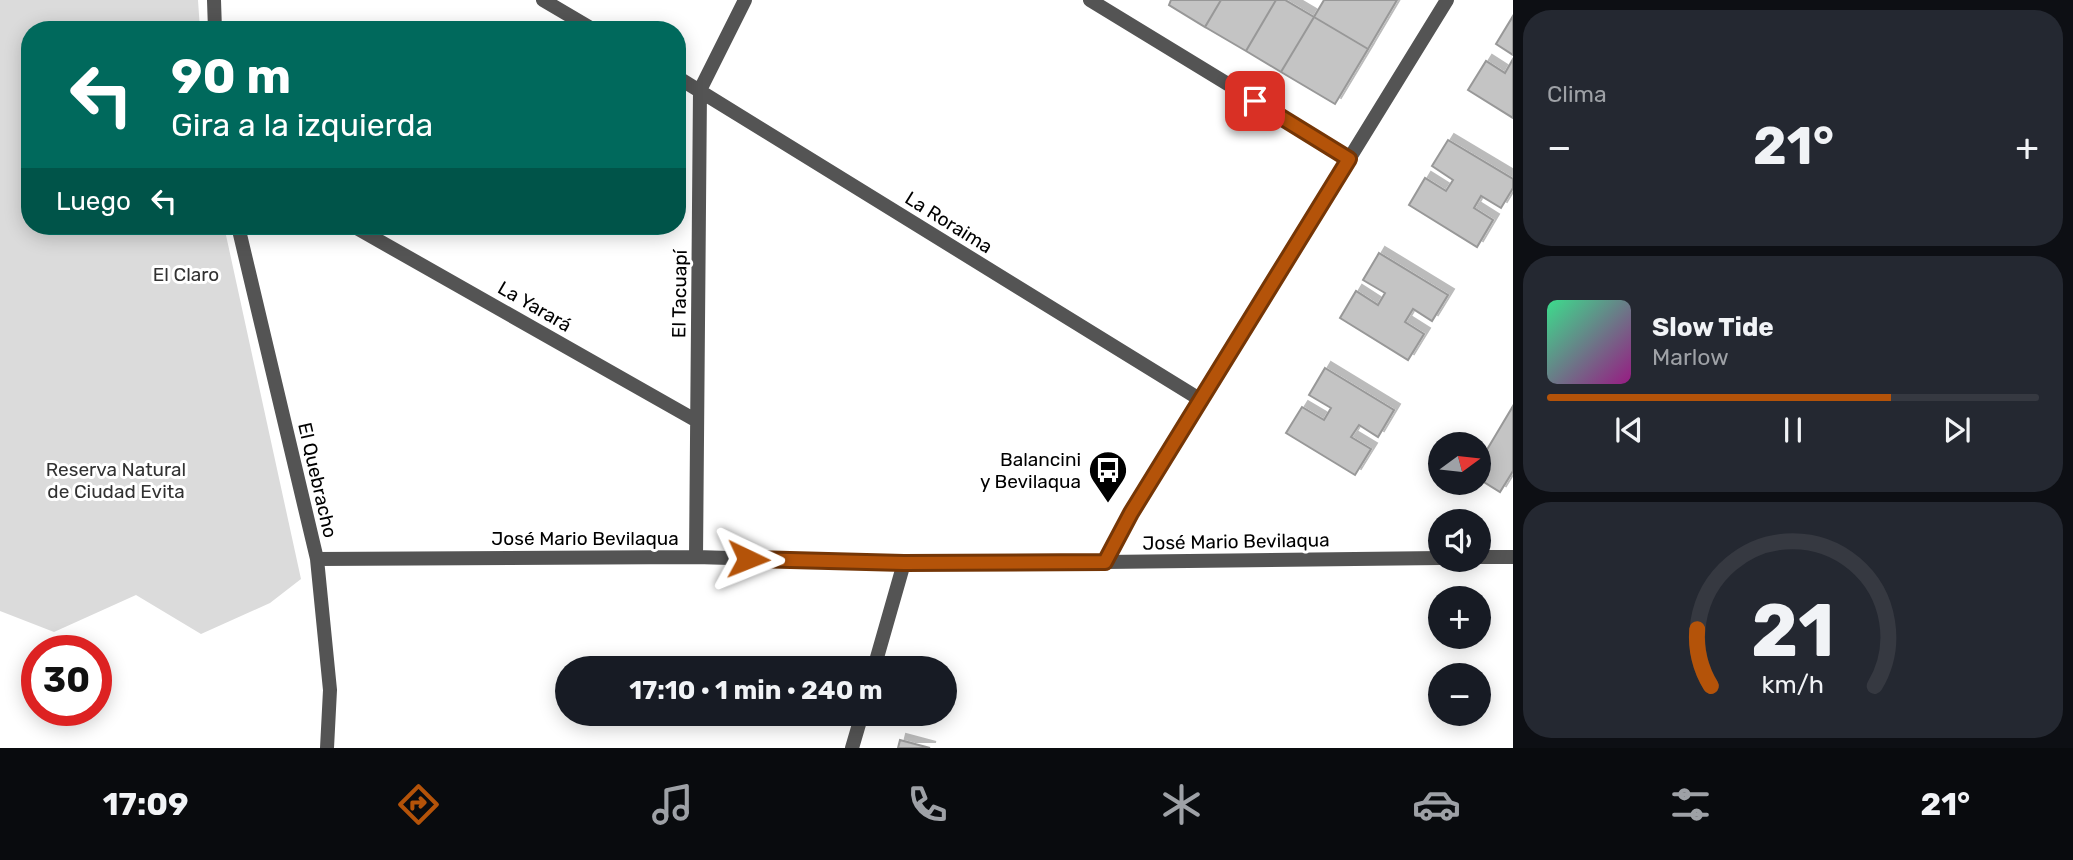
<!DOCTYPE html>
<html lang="es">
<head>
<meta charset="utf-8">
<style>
  :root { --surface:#171b24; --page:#242831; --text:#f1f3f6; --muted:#9ea1a6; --line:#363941; --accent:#b45309 }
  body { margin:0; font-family:Rubik,sans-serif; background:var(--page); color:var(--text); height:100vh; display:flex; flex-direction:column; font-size:26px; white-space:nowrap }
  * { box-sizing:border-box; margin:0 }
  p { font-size:23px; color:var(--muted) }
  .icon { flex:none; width:38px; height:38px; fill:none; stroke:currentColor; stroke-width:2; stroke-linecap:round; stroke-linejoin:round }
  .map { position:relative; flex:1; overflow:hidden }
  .panel { display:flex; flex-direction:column; gap:10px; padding:10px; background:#0d0f14; width:560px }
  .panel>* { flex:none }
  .guide { position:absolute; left:21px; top:21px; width:665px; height:214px; border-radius:28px; box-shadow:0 4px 18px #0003; background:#00695c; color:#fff; overflow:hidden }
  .needle { width:46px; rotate:75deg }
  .fabs { position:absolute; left:1428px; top:432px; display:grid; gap:14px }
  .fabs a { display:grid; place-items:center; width:63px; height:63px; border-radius:50%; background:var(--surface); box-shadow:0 4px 18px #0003; font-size:35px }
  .speed { position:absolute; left:21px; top:635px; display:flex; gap:14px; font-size:35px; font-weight:700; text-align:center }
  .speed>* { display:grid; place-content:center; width:91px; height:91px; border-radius:50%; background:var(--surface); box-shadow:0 4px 18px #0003; line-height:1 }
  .speed .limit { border:10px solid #d22; background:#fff; color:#111 }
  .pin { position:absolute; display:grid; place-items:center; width:60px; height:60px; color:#fff; margin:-30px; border-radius:14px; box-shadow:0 4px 10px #0006 }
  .me { position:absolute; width:77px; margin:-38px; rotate:92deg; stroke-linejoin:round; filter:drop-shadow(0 0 5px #0008) }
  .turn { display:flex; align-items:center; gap:24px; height:147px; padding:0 35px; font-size:32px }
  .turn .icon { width:91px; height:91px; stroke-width:2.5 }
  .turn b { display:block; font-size:49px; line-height:60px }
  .then { display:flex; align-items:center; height:66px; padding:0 35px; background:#0003; gap:14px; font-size:26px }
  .big { font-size:52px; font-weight:700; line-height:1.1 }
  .panel .card { flex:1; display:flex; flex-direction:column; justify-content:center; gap:10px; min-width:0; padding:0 24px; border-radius:28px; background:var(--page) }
  .panel .dial { align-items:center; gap:0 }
  .dial svg { height:182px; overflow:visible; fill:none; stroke:var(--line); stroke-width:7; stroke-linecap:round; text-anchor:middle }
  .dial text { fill:var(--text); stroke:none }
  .song { display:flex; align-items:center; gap:21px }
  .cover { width:84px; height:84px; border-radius:10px; background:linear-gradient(135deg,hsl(150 70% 55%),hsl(310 70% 35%)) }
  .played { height:7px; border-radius:4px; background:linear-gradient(90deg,var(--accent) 70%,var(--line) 70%) }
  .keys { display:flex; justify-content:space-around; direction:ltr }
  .heat { display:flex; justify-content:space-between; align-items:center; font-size:38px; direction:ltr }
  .trip { position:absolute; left:555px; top:656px; width:402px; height:70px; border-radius:35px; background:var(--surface); box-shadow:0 4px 18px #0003; font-weight:700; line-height:70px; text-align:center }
  .menu { display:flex; height:112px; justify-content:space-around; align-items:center; background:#090b0e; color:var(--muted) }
  .menu .icon { width:49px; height:49px }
  .menu .current { color:var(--accent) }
  .menu b { font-size:32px; color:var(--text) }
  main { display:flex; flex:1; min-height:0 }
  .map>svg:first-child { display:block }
  .park { fill:#dbdbdb }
  .building { fill:#c4c4c4; stroke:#989898; stroke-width:2; filter:url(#shadow) }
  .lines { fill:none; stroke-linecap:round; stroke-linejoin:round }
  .minor { stroke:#545454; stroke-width:14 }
  .tertiary { stroke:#545454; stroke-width:14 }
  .route-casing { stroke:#753606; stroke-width:18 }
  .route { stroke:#b45309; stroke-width:12 }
  .labels { text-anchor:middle; stroke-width:6; stroke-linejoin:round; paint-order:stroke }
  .street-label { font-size:19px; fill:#000; stroke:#fff }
  .park-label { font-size:19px; fill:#323232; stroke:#fff }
  .poi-label { font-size:19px; fill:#000; stroke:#fff; text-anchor:end }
</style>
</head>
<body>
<main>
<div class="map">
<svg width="1513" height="748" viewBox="0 0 1513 748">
  <defs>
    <filter id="shadow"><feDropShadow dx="6" dy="-6" stdDeviation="0" flood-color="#0004"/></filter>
  </defs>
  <rect width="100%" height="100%" fill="#fff"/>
  <path class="park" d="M0,0H198L200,30H30V226H224L301,579L270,603L201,634L136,595L54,632L0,611Z"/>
  <path class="building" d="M1171,0H1221L1205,27L1169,5Z
    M1221,0H1276L1246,51L1205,27Z
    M1276,0H1285L1314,17L1281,72L1246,51Z
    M1324,0H1397L1368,49L1314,17Z
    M1513,16V55L1496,44Z
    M1314,17L1368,49L1335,104L1281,72Z
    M1513,59V118L1468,90L1486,61L1505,73Z
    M1448,140L1513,179V188L1501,208L1481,196L1474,208L1493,220L1477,247L1409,205L1425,178L1446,191L1453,180L1432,166Z
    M1379,253L1448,295L1432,321L1413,309L1405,322L1424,334L1408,360L1340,318L1356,291L1378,305L1385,293L1363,280Z
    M1325,368L1394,410L1378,437L1359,425L1351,437L1371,449L1355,475L1286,433L1302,407L1324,420L1331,408L1309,395Z
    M1513,406V471L1500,492L1479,479V463Z
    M900,740L930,748H898Z"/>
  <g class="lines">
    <path class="minor" d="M214,0L215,30
      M543,0L594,30
      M1090,0L1349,158
      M677,77L1201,400
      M238,226L317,559L330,690L327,748
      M353,226L697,421
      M696,557L700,90L745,0
      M317,559L696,557L904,563L1105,562
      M874,668L904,563
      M852,748L862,714"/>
    <path class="tertiary" d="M1479,557H1513
      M1440,558L1105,562L1131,513L1447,0"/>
  </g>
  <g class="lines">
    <g class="route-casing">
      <path id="route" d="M748,559L904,563L1105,562L1131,513L1349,159L1255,101"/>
    </g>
    <use href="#route" class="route"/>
  </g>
  <defs>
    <g id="bus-pin" transform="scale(2.0125)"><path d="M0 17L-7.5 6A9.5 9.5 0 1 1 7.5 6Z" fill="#000" stroke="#fff"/><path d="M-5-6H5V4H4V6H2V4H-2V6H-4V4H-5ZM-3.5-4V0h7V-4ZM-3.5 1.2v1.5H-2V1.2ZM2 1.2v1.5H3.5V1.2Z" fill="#fff"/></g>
  </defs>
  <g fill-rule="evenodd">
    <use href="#bus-pin" x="1108" y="470"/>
  </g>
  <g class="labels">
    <g class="street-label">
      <text transform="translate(949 222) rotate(32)" y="7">La Roraima</text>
      <text transform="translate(679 294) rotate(-89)" y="7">El Tacuapí</text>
      <text transform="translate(535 306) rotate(30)" y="7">La Yarará</text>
      <text transform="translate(318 480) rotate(77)" y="7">El Quebracho</text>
      <text x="585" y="545">José Mario Bevilaqua</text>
      <text transform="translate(1236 541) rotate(-1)" y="7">José Mario Bevilaqua</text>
    </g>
    <g class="park-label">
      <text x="186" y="281">El Claro</text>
      <text x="116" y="476">Reserva Natural<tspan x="116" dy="22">de Ciudad Evita</tspan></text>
    </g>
    <g class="poi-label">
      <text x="1081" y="466">Balancini<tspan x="1081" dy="22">y Bevilaqua</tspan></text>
    </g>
  </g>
</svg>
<div class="fabs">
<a><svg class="needle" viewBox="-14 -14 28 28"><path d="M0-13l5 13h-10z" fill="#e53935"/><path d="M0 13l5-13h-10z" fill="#9ea1a6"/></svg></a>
<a><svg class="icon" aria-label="sound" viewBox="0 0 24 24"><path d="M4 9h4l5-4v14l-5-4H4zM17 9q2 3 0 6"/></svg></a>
<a>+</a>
<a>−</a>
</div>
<div class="speed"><div class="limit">30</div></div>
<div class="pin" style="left:1255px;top:101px;background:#d93025"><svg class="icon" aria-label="arrive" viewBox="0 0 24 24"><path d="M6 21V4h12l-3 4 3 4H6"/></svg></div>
<svg class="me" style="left:748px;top:559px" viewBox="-20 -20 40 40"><path d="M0-17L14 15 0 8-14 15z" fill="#b45309" stroke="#fff" stroke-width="4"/></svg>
<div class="trip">17:10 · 1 min · 240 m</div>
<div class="guide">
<div class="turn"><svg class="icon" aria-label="left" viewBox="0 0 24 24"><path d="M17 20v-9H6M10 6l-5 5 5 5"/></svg><div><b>90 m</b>Gira a la izquierda</div></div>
<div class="then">Luego<svg class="icon" aria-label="left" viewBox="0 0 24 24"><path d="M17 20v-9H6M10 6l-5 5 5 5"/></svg></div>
</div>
</div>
<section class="panel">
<div class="card"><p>Clima</p>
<div class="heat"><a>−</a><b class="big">21°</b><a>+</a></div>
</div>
<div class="card">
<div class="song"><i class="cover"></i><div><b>Slow Tide</b><p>Marlow</p></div></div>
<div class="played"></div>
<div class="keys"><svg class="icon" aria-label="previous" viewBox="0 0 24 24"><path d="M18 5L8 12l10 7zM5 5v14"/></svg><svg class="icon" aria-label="pause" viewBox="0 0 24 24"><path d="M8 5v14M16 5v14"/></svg><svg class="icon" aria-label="next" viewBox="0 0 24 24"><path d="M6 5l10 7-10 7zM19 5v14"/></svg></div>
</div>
<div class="card dial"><svg viewBox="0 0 100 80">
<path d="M14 69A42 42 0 1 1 86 69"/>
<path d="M14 69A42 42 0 0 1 8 44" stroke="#b45309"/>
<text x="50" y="56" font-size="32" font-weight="700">21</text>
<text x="50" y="72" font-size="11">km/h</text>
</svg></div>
</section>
</main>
<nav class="menu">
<b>17:09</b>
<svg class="icon current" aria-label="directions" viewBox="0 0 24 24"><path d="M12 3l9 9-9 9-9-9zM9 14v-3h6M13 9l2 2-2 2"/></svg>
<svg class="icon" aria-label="music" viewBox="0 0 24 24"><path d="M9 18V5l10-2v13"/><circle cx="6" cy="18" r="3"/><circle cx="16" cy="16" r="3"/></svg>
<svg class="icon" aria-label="phone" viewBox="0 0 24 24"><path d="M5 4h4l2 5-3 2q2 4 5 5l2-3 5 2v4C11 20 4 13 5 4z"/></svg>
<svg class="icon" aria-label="climate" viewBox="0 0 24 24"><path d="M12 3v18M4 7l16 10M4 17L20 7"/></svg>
<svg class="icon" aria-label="car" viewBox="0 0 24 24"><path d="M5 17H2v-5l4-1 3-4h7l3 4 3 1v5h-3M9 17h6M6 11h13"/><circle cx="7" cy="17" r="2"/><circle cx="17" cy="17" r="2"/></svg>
<svg class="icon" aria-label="filters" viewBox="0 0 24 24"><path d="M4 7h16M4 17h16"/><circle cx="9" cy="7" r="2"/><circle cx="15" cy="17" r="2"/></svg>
<b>21°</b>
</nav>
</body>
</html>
